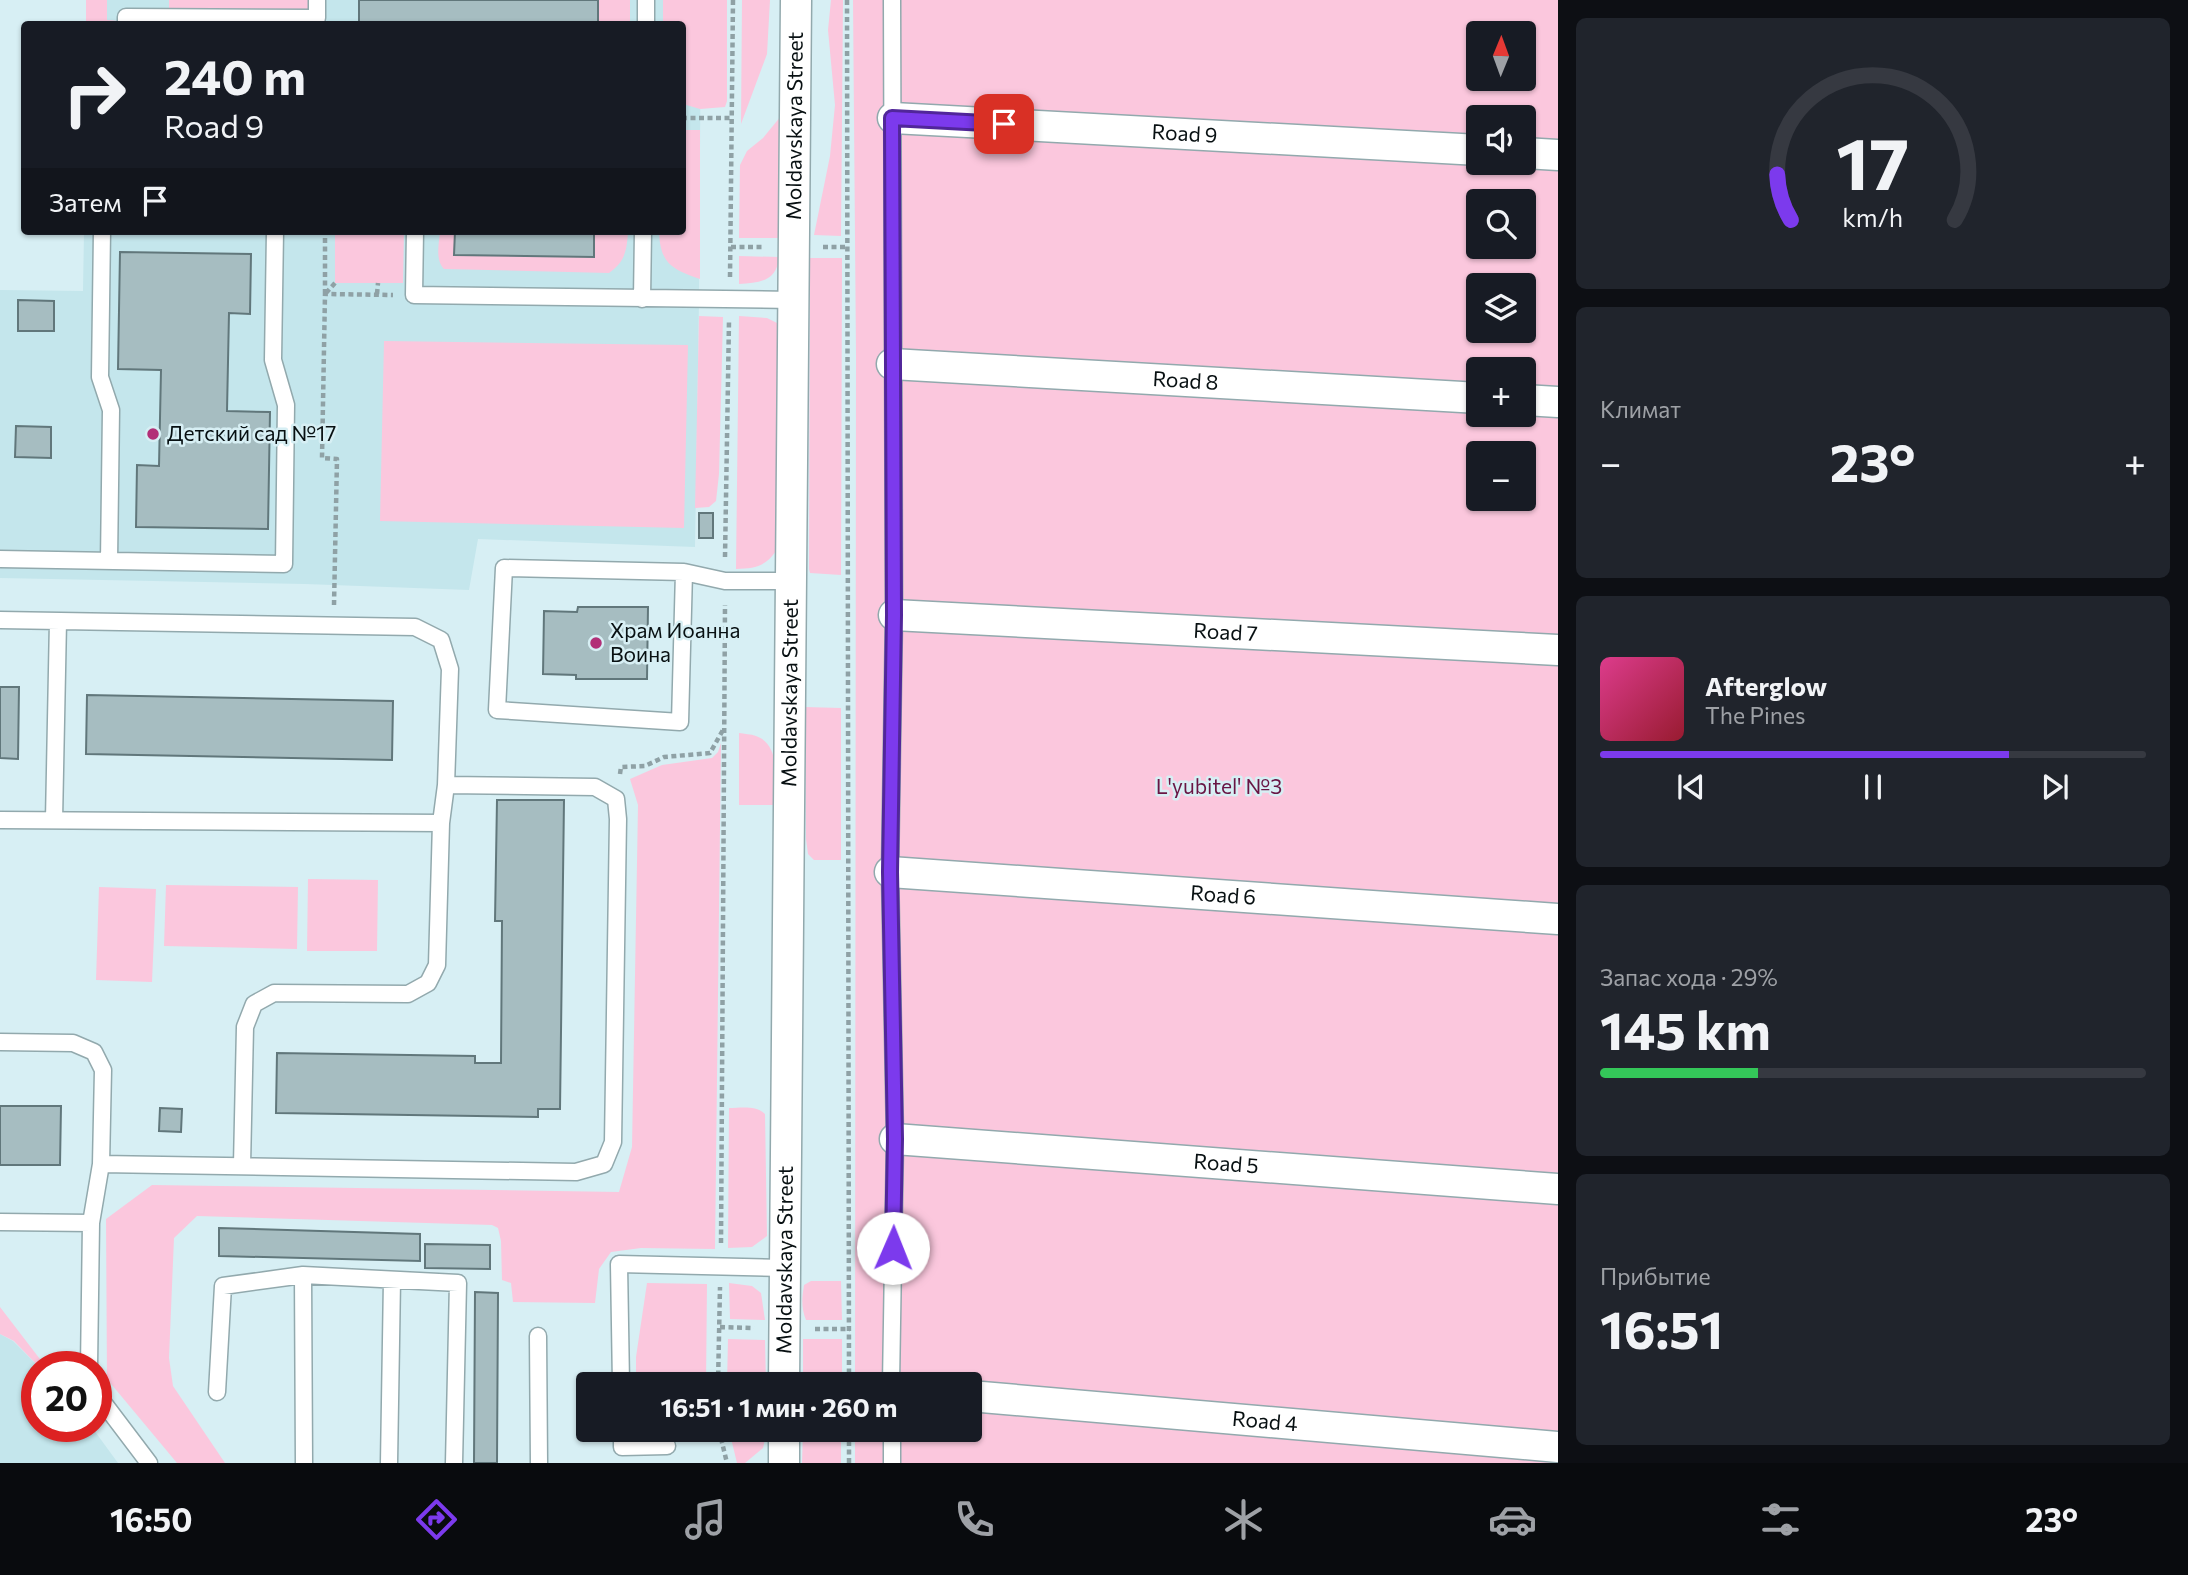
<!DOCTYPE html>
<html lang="ru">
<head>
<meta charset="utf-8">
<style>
  :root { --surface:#171b24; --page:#20242c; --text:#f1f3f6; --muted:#9ea1a6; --line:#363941; --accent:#7c3aed }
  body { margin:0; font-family:Commissioner,sans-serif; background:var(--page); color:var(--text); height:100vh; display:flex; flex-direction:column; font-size:26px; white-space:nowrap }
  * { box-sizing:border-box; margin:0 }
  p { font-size:23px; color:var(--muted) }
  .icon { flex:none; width:38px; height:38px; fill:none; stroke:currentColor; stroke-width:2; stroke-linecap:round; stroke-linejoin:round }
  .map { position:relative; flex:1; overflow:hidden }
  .side { display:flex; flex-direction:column; gap:18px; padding:18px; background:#0d0f14; width:630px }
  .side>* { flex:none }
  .hud { position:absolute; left:21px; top:21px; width:665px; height:214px; border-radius:7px; box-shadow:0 2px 5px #0004; background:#171b24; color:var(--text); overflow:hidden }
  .needle { width:46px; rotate:1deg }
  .buttons { position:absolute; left:1466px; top:21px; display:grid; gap:14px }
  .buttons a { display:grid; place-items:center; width:70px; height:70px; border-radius:7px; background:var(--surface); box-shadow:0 2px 5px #0004; font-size:35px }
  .speed { position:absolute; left:21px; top:1351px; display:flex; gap:14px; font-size:35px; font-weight:700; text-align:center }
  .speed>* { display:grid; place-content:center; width:91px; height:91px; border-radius:50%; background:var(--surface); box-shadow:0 2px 5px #0004; line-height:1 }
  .speed .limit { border:10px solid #d22; background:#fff; color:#111 }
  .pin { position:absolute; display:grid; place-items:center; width:60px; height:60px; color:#fff; margin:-30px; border-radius:14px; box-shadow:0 4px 10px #0006 }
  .me { position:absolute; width:77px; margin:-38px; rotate:1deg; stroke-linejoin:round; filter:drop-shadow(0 0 5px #0008) }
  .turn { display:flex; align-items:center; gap:24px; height:147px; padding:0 28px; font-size:32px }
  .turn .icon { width:91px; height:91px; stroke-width:2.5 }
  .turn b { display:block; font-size:49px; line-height:60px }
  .then { display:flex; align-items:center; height:66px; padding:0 28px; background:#0003; gap:14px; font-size:26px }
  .big { font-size:52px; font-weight:700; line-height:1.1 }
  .side .tile { flex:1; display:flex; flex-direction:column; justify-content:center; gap:10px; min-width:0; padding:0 24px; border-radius:10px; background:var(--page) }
  .side .dial { align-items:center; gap:0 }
  .dial svg { height:182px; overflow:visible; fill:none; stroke:var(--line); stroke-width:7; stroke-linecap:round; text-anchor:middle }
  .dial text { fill:var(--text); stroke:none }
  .song { display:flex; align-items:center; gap:21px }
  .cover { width:84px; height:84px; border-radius:10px; background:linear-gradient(135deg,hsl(330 70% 55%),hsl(350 70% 35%)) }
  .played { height:7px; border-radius:4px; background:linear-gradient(90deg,var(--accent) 75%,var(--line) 75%) }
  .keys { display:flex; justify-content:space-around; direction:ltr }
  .heat { display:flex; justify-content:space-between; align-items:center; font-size:38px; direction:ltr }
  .charge { height:10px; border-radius:5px; background:linear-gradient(90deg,#34c759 29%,var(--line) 0) }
  .trip { position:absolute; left:576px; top:1372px; width:406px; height:70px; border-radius:7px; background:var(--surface); box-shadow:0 2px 5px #0004; font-weight:700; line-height:70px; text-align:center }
  .menu { display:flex; height:112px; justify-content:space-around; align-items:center; background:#090b0e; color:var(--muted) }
  .menu .icon { width:49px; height:49px }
  .menu .current { color:var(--accent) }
  .menu b { font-size:32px; color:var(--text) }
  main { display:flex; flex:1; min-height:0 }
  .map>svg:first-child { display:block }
  .built { fill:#c4e6ec }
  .green { fill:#fbc7dd; fill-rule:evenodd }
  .building { fill:#a6bdc1; stroke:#61777b; stroke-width:2 }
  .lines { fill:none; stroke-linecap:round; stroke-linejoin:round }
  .service-casing { stroke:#92a9ad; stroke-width:19 }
  .minor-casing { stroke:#92a9ad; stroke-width:33 }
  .path { stroke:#8fa1a5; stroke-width:4.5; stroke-dasharray:5 3.5; stroke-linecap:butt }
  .service { stroke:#fff; stroke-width:16 }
  .minor { stroke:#fff; stroke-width:30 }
  .route-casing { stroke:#51269a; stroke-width:18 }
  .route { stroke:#7c3aed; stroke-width:12 }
  .poi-dot { fill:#b22f77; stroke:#d7eff4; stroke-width:2.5 }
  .labels { text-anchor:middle; stroke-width:5; stroke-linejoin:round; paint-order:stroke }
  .street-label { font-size:21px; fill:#081012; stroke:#d7eff4 }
  .poi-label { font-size:21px; fill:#081012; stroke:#d7eff4; text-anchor:start }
  .park-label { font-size:21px; fill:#691544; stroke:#d7eff4 }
</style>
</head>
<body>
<main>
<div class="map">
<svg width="1558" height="1463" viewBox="0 0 1558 1463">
  <rect width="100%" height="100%" fill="#d7eff4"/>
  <path class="built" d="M86,0H701L699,300L695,547L478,539L469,590L305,584L0,578V290L83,291L84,231H682V24H86Z
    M0,1334L13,1341L39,1367H37V1426H91L118,1463H0Z"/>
  <path class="green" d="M86,0H107V20L119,21V24H86Z
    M169,0H310V11L169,9Z
    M598,0H630V24H598Z
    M663,0H727V101L725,107L700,109L683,104L682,24H663Z
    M742,0H770L767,54L741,124Z
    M831,0H843L841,236L814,235L830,156L835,105L828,30Z
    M853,0H1558V1463H855V1430H970V1384H855L856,355ZM1479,33H1524V79H1479ZM1479,117H1524V163H1479ZM1479,201H1524V247H1479ZM1479,285H1524V331H1479ZM1479,369H1524V415H1479ZM1479,453H1524V499H1479Z
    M781,116L778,238H739L740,165L747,151L763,138Z
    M683,130H700V279C671,269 660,263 659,231H682Z
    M335,231H404L403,283H335Z
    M440,231H455V255L593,257L594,231H628C627,250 625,262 609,273L444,269C435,260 439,243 440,231Z
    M739,256L779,257C777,281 760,283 739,284Z
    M810,258H842L841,575L810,573L809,569Z
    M699,316L723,317L719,474L716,501L709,507L695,508Z
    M739,316L767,318L777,323L781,333L776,551C765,567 755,568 736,569Z
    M384,341L688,345L684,528L380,521Z
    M805,707L841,708V860H814L808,854L806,839Z
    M739,733C744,734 751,734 756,736C782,745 775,784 775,805H739Z
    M721,743L715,1249L641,1248L611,1252L599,1269L595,1303L513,1302L511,1283L502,1280L501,1241L498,1228L492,1225L197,1216L174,1238L169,1358L173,1386L225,1463H177L107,1379L106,1219L152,1185L619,1192L632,1147L638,805L630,779L662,765L712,758L718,752Z
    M308,879L378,880L377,951H307Z
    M166,885L298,887L297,949L164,946Z
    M99,887L156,889L152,982L96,980Z
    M729,1108C741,1108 756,1105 765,1114L767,1236L752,1247L728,1248Z
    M811,1281H841L842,1320H806C801,1308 802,1297 804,1285Z
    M647,1283L707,1284L706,1384H636V1357Z
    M729,1283L752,1286L761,1293L765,1320L730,1319Z
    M0,1307L46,1367H39L14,1341L0,1334Z
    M728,1339L765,1340L766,1384H727Z
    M803,1339H842V1384H803Z
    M729,1430H767L763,1448L745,1463H737Z
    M803,1430H841V1463H802Z"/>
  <path class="building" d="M359,0H598V24H359Z
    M455,231H594V257L454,255Z
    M120,252L251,254L250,314L229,313L227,411L270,412L268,529L136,527L137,465L159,466L161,370L118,369Z
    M18,300L54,301V331H18Z
    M16,426L51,427V458L15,457Z
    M699,513H713V538H699Z
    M578,607H648L647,679H576V675L543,674L544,611L577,612Z
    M0,687H19L18,759L0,758Z
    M87,695L393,701L392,760L86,754Z
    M497,800H564L560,1109H538V1117L276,1113L277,1053L475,1056V1063H501L502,921H495Z
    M0,1106H61L60,1165H0Z
    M160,1108L182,1109L181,1132L159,1131Z
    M219,1228L420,1234V1261L219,1256Z
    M425,1244L490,1245V1269L425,1268Z
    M475,1292L498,1293L497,1463H474Z"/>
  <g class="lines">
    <g class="service-casing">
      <path id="service" d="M126,24V17L317,18V0
        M646,24V0
        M102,231L100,377L111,410L109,561
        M415,231L414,295L793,300
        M642,299L643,231
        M0,559L284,564L286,405L273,360L275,231
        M684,572L680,722L497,710L504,568L684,572L725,581H790
        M0,620L415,627L441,640L450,669L446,785L441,823L437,965L428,983L408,994L274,993L254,1004L245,1027L242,1165
        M0,820L441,823
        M54,820L58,621
        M0,1042L73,1043L94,1052L103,1070L101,1164L91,1223L89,1367
        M101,1164L576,1172L604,1164L613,1142L618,819L616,799L595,787L446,785
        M0,1222L91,1223
        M538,1336L539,1463
        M621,1384L619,1264L784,1268
        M891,1384L895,1139L890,872L894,615L892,0
        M217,1392L223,1286L303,1275
        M96,1393L149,1463
        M622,1430V1447L667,1446
        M892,1430V1463
        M304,1463L303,1275L458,1283L454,1463
        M389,1463L392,1280"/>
    </g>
    <g class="minor-casing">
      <g id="minor">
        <path id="s1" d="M893,118L1479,150"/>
        <path d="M1524,153L1558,155"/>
        <path id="s2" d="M892,364L1479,398"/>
        <path d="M1524,400L1558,402"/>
        <path id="s3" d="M894,615L1558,650"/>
        <path id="s4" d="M890,872L1558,919"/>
        <path id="s5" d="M895,1139L1558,1189"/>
        <path id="s6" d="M784,1384L796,0"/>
        <path id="s7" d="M970,1396L1558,1447"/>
        <path d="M784,1430V1463"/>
      </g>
    </g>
    <path class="path" d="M847,0L849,1384
      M682,118H732
      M731,247H765
      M823,247H846
      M730,277L733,0
      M326,293L335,283
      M325,294V231
      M377,294L378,283
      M725,557L729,321
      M334,605L337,459L322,458L325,294L393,295
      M620,774L621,767L645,766L664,757L710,753L723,730
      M721,1243L725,605
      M720,1327L754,1328
      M815,1329H850
      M718,1384L720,1287
      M719,1430L727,1463
      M849,1463V1430"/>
    <use href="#service" class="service"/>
    <use href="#minor" class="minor"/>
  </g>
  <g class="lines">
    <g class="route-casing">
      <path id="route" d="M893,1248L895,1139L890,872L894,615L892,118L1004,124"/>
    </g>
    <use href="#route" class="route"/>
  </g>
  <g class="poi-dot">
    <circle cx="153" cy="434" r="7"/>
    <circle cx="596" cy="643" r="7"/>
  </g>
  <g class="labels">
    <g class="street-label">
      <text dy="7" stroke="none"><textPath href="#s6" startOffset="1258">Moldavskaya Street</textPath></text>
      <text dy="7" stroke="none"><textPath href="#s1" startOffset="292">Road 9</textPath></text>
      <text dy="7" stroke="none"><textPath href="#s2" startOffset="294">Road 8</textPath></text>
      <text dy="7" stroke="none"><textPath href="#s3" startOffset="332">Road 7</textPath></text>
      <text dy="7" stroke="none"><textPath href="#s6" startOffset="691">Moldavskaya Street</textPath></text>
      <text dy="7" stroke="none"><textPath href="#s4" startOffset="334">Road 6</textPath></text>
      <text dy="7" stroke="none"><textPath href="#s5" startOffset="332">Road 5</textPath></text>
      <text dy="7" stroke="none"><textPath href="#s6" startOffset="124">Moldavskaya Street</textPath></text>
      <text dy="7" stroke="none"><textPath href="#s7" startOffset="296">Road 4</textPath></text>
    </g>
    <g class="poi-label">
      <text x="167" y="441">Детский сад №17</text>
      <text x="610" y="638">Храм Иоанна<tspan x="610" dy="24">Воина</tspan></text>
    </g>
    <g class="park-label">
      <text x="1219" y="794">L'yubitel' №3</text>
    </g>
  </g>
</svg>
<div class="buttons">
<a><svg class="needle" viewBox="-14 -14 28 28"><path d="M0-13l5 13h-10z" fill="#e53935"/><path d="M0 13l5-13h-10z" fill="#9ea1a6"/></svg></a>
<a><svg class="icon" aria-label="sound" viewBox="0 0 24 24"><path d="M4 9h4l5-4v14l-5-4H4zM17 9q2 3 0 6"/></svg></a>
<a><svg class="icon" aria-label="search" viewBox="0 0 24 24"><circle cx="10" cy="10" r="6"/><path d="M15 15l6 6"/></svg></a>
<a><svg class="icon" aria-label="layers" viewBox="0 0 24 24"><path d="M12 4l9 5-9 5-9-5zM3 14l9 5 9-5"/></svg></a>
<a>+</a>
<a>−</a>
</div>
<div class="speed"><div class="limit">20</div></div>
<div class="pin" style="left:1004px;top:124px;background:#d93025"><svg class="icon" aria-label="arrive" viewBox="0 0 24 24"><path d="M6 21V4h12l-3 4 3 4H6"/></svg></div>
<svg class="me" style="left:893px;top:1248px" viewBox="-20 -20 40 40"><circle r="19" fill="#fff"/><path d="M0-13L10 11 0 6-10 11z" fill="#7c3aed"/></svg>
<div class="trip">16:51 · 1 мин · 260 m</div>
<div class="hud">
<div class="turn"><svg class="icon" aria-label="right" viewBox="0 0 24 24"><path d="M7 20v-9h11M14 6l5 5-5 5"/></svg><div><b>240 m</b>Road 9</div></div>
<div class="then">Затем<svg class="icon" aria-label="arrive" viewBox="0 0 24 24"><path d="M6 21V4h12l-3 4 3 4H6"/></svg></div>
</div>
</div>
<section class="side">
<div class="tile dial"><svg viewBox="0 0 100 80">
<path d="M14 69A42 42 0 1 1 86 69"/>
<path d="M14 69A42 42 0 0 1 8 49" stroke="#7c3aed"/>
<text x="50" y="56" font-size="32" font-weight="700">17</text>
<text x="50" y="72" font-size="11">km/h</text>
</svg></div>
<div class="tile"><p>Климат</p>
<div class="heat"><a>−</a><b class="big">23°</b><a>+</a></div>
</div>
<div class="tile">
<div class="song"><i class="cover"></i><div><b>Afterglow</b><p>The Pines</p></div></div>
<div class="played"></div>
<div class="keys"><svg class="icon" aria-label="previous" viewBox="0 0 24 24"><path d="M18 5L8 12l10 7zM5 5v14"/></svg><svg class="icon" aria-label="pause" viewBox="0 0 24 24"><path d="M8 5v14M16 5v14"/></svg><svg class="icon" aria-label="next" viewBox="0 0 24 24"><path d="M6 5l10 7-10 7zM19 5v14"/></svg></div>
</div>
<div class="tile"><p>Запас хода · 29%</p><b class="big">145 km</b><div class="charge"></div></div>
<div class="tile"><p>Прибытие</p><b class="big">16:51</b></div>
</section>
</main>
<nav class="menu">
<b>16:50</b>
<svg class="icon current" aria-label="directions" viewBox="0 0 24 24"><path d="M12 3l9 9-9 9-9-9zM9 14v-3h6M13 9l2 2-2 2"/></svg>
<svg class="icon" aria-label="music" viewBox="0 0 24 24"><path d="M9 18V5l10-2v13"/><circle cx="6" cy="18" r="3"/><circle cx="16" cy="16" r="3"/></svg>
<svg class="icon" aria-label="phone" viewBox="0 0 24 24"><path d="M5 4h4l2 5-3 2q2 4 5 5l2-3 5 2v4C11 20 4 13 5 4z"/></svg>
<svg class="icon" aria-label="climate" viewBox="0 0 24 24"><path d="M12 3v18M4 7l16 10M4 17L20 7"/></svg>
<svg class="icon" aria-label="car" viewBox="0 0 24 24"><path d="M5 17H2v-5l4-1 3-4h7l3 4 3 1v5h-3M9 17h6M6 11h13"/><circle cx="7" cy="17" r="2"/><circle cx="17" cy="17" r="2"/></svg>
<svg class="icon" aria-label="filters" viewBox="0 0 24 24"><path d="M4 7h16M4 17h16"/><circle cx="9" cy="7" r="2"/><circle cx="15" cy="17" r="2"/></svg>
<b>23°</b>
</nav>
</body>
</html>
